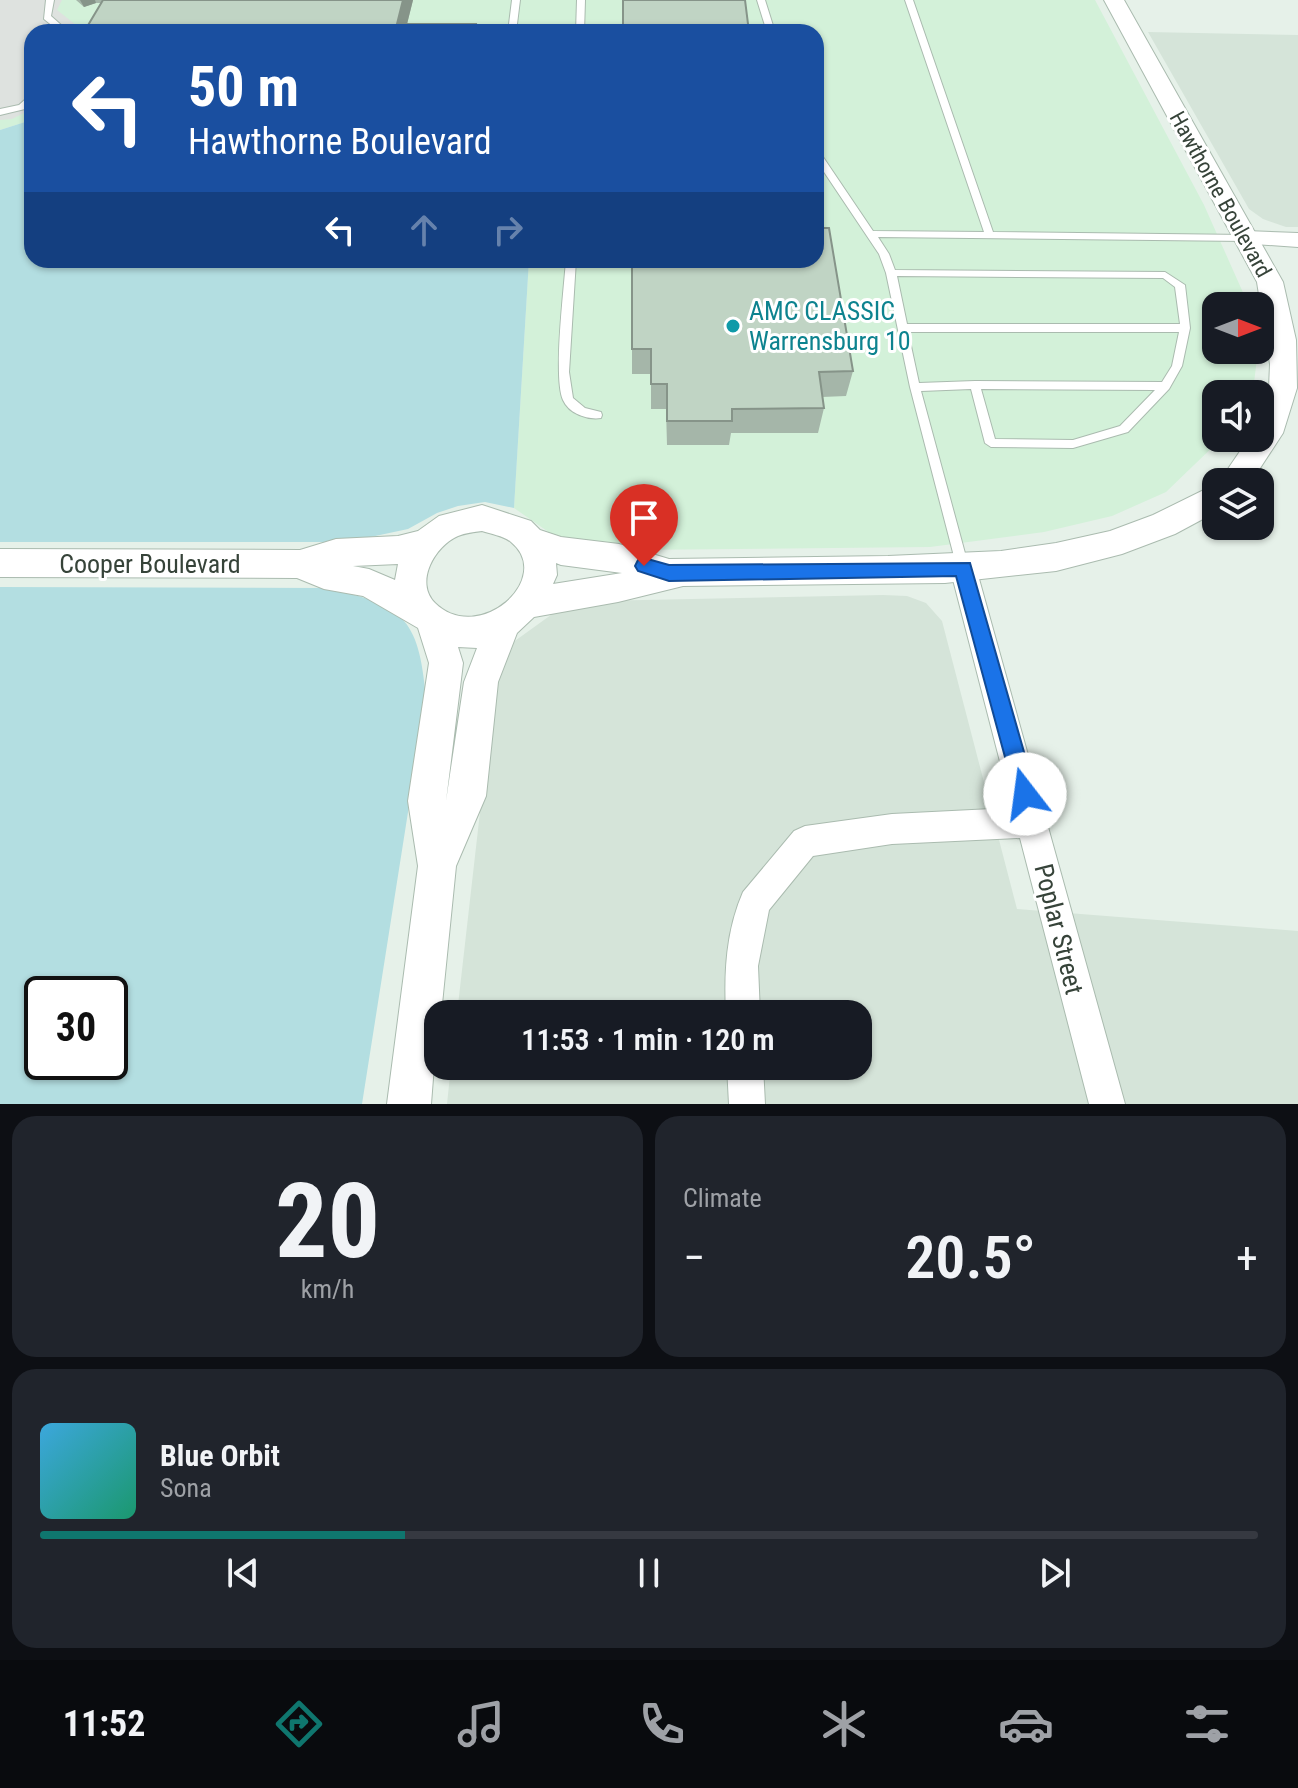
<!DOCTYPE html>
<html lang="en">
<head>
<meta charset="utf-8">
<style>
  :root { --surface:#171b24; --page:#20242c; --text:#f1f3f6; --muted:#9ea1a6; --line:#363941; --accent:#0f766e }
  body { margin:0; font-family:"Roboto Condensed",sans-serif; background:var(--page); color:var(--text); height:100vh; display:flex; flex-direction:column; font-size:30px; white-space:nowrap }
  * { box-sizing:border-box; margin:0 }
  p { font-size:26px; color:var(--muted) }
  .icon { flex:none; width:44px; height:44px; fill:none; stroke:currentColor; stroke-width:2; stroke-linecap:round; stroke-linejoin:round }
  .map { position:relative; height:1104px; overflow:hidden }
  .details { display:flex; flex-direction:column; gap:12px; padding:12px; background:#0d0f14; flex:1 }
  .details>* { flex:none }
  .top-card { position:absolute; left:24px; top:24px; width:800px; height:244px; border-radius:24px; box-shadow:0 2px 6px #0004; background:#1a4fa0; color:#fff; overflow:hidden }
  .needle { width:52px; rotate:90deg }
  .fabs { position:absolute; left:1202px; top:292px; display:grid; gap:16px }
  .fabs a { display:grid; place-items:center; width:72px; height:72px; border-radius:16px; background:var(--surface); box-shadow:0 2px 6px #0004; font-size:40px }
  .speed { position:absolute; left:24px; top:976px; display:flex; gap:16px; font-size:40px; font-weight:700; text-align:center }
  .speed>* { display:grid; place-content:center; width:104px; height:104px; border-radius:50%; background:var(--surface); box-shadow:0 2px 6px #0004; line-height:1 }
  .speed .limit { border:4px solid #111; border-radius:12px; background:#fff; color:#111 }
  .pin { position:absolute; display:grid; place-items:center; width:68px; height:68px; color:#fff; margin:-82px -34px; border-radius:50% 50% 50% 0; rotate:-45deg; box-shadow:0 0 8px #0007 }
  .pin .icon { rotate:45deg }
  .me { position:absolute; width:88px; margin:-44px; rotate:345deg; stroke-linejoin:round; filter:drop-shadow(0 0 6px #0008) }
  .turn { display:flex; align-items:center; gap:28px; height:168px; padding:0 32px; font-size:36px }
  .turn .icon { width:104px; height:104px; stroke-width:2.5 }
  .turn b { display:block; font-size:56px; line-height:68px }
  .lanes { display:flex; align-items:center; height:76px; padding:0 32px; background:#0003; justify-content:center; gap:40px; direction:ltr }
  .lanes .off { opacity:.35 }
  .big { font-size:60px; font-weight:600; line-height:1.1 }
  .details .widget { flex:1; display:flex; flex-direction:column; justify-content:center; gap:12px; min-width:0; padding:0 28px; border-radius:24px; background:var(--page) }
  .details .dial { align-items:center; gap:0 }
  .dial b { font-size:104px; line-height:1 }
  .song { display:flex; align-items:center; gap:24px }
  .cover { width:96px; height:96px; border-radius:12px; background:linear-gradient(135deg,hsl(200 70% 55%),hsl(160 70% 35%)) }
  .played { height:8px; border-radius:4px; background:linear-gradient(90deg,var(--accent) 30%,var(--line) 30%) }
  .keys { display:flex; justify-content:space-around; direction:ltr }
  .heat { display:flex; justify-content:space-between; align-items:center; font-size:44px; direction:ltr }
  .details .tiles { flex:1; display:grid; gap:12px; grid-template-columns:1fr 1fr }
  .widget:last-child { grid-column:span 2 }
  .trip { position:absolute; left:424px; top:1000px; width:448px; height:80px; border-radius:24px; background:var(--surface); box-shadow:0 2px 6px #0004; font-weight:600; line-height:80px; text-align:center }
  .dock { display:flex; height:128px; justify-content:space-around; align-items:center; background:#090b0e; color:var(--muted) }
  .dock .icon { width:56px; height:56px }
  .dock .selected { color:var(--accent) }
  .dock b { font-size:36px; color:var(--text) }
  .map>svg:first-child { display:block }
  .residential { fill:#d5e4d9 }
  .commercial { fill:#d3f1d9 }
  .green { fill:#b3dee1; fill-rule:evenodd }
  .parking { fill:#dee2df }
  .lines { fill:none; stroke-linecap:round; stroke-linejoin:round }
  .service-casing { stroke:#aabbaf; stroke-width:2 }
  .minor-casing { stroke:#aabbaf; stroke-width:2 }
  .tertiary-casing { stroke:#aabbaf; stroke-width:2 }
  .service { fill:#fff; fill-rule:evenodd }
  .minor { fill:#fff; fill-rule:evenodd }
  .tertiary { fill:#fff; fill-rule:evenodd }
  .wall { fill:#a5b6a9 }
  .shaded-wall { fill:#869489 }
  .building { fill:#c0d4c4; stroke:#869489; stroke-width:2 }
  .route { fill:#1a73e8; stroke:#114b97; stroke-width:2 }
  .culture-dot { fill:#0f9aa8; stroke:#fff; stroke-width:3 }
  .labels { text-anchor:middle; stroke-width:6; stroke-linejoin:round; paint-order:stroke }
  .far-street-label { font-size:22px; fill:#364339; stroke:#fff }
  .culture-label { font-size:26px; fill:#0d838f; stroke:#fff; text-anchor:start }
  .street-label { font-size:26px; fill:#364339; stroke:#fff }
</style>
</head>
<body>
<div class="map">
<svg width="1298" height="1104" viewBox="0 0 1298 1104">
  <rect width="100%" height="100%" fill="#e6f1e9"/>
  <path class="residential" d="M1148,32L1298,35V227H1286L1263,219L1249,209Z
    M883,595L907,596L926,603L942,621L1017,909L1298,931V1104H447L451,1066H858V1014H457L493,698L501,666L512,643L562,607L595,601Z"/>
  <path class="commercial" d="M0,0H1095L1204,205L1249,306H1216V350H1258L1254,383L1250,394H1216V438H1222L1166,492L1112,516L1044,532L930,547L625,550L560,540L514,508L529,260H816V32H32V116L25,122L0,130Z"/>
  <path class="green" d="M32,116V260H529L514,508L485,502L458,506L437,513L408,529L347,542H0V130L25,122Z
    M0,587L324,588C402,604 419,616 426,698L362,1104H0ZM42,994H110V1062H42Z"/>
  <path class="parking" d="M0,0H62L57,10L85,32H32V109L12,119L0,120Z"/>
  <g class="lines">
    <g class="service-casing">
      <path id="service" d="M46,0H54L51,16L69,32H60L44,19Z
        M512,0H520L516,32H508Z
        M577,0H585L584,32H576Z
        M757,0H765L775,32H767Z
        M905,0H913L993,232L1246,235L1251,238L1246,241L878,237L889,254L895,270L1165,272L1185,285L1190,328L1182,366L1169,389L1128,432L1073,448L991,447L985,443L971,389L921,391L969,568L967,572L963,573L959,572L957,568L910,387L886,273L879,254L816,160V150L819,151L873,231L984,232ZM897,276L1163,278L1175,287L1180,324H907ZM908,332H1179L1172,366L1162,382L975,381L919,383ZM981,389L1155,390L1120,426L1073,440L995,439Z
        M29,96H32V102L25,109L0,115V109L19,105Z
        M566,260H576L569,372L573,398L585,408L601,412L602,415L601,418C588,420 569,414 563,400C553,378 564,289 566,260Z"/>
    </g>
    <g class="minor-casing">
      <path id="minor" d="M1246,231L1298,233V247L1239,243L1236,238Z
        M963,557L972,560L976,568L1125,1104H1089L1020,838L892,844L813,856L769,910L758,966L760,1014H726C724,972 726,931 743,892L794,831L805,826L892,814L1012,808L950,568L954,560Z
        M727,1066H763L765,1104H729Z"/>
    </g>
    <g class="tertiary-casing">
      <path id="tertiary" d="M1104,0H1124L1283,282L1296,340L1297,388L1283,433L1251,482H1219L1249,438H1260V417L1269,388L1270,364L1257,282Z
        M1216,484V512L1175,534L1122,554L1056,571L945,583L683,586L618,602L534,617L517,633L498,682L486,796L456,866L441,1014H438L431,1104H387L418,866L408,801L429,663L418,628L363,596L324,589L297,578L0,577V549L300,550L336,539L398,536L418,531L439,516L482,505L531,521L540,530L561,537L619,544L669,559L888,556L1001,551L1056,543L1110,531L1153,515ZM482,531C491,534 504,536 511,542C555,578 479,646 435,603C414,582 435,546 458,536C465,533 474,532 482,531ZM556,563L561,565L622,573L553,584L557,575ZM398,564L395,580L369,569L353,566ZM458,647L477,648L464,682L446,801L463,663Z"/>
    </g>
    <use href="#service" class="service"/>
    <use href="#minor" class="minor"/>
    <use href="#tertiary" class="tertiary"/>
  </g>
  <path class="wall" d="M76,0H413L407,24L101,3H96L84,7Z
    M632,260L853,371L846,396L822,397L824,408L818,433H731L729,445H667L666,409H651V374H632Z"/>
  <path class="shaded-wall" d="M80,0H95L96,3L84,7Z
    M403,0H413L405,32L397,24Z"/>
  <path class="building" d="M103,0H403L397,24H476L475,32H84Z
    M623,0H745L749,32H623Z
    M816,228H829L853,371L819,372L824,408L732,409V421H667V384H651V349H632V260H816Z"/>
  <path class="route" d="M644,558L669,565L970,563L1036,794L1033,802L1025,805L1018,802L1015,794L956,576L669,581L638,571L635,566L638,560Z"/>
  <circle class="culture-dot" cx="733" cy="326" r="8"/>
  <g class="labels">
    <g class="far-street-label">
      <text transform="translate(1221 194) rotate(61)" y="8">Hawthorne Boulevard</text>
    </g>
    <g class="culture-label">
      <text x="749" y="320">AMC CLASSIC<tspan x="749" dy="30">Warrensburg 10</tspan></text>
    </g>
    <g class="street-label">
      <text x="150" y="573">Cooper Boulevard</text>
      <text transform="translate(1059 929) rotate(76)" y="9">Poplar Street</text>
    </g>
  </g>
</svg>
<div class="fabs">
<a><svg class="needle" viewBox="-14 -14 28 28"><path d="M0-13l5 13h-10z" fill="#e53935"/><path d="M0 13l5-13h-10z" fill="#9ea1a6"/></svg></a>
<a><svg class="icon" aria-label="sound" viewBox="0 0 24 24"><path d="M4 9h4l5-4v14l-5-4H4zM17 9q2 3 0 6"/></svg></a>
<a><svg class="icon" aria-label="layers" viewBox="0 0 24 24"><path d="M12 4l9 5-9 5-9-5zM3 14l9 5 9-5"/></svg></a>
</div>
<div class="speed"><div class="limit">30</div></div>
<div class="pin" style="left:644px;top:566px;background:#d93025"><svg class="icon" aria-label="arrive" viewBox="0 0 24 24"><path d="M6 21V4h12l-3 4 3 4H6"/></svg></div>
<svg class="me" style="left:1025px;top:794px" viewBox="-20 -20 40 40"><circle r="19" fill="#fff"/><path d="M0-13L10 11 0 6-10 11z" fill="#1a73e8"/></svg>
<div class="trip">11:53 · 1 min · 120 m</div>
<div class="top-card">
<div class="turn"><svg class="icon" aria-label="left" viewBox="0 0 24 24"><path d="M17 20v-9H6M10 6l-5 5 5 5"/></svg><div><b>50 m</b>Hawthorne Boulevard</div></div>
<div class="lanes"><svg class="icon" aria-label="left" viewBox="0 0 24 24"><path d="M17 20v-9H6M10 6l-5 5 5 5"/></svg><svg class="icon off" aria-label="ahead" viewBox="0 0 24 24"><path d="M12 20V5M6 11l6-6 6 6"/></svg><svg class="icon off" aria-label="right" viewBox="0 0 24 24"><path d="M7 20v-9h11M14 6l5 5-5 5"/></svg></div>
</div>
</div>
<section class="details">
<div class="tiles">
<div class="widget dial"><b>20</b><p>km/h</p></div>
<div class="widget"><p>Climate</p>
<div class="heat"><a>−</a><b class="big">20.5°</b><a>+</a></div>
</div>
<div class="widget">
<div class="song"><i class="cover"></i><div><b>Blue Orbit</b><p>Sona</p></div></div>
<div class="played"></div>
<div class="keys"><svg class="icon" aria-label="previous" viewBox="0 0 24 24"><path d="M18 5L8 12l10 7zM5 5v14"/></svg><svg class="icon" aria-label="pause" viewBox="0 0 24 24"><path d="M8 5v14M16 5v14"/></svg><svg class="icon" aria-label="next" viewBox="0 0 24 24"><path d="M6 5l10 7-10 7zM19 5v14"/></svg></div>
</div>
</div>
</section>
<nav class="dock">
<b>11:52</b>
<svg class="icon selected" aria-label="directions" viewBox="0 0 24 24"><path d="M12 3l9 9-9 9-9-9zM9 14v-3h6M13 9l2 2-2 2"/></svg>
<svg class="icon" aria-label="music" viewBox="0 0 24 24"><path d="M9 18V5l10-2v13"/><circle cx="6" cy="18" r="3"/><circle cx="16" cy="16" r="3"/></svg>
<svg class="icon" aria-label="phone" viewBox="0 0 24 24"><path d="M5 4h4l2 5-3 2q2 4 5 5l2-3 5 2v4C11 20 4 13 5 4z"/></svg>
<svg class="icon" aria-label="climate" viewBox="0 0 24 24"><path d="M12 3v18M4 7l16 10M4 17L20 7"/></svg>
<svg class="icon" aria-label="car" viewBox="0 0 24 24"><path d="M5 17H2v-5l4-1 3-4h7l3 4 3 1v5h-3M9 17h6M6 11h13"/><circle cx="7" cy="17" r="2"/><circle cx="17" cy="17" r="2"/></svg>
<svg class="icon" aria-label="filters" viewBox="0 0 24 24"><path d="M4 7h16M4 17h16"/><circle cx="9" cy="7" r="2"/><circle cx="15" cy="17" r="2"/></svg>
</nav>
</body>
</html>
